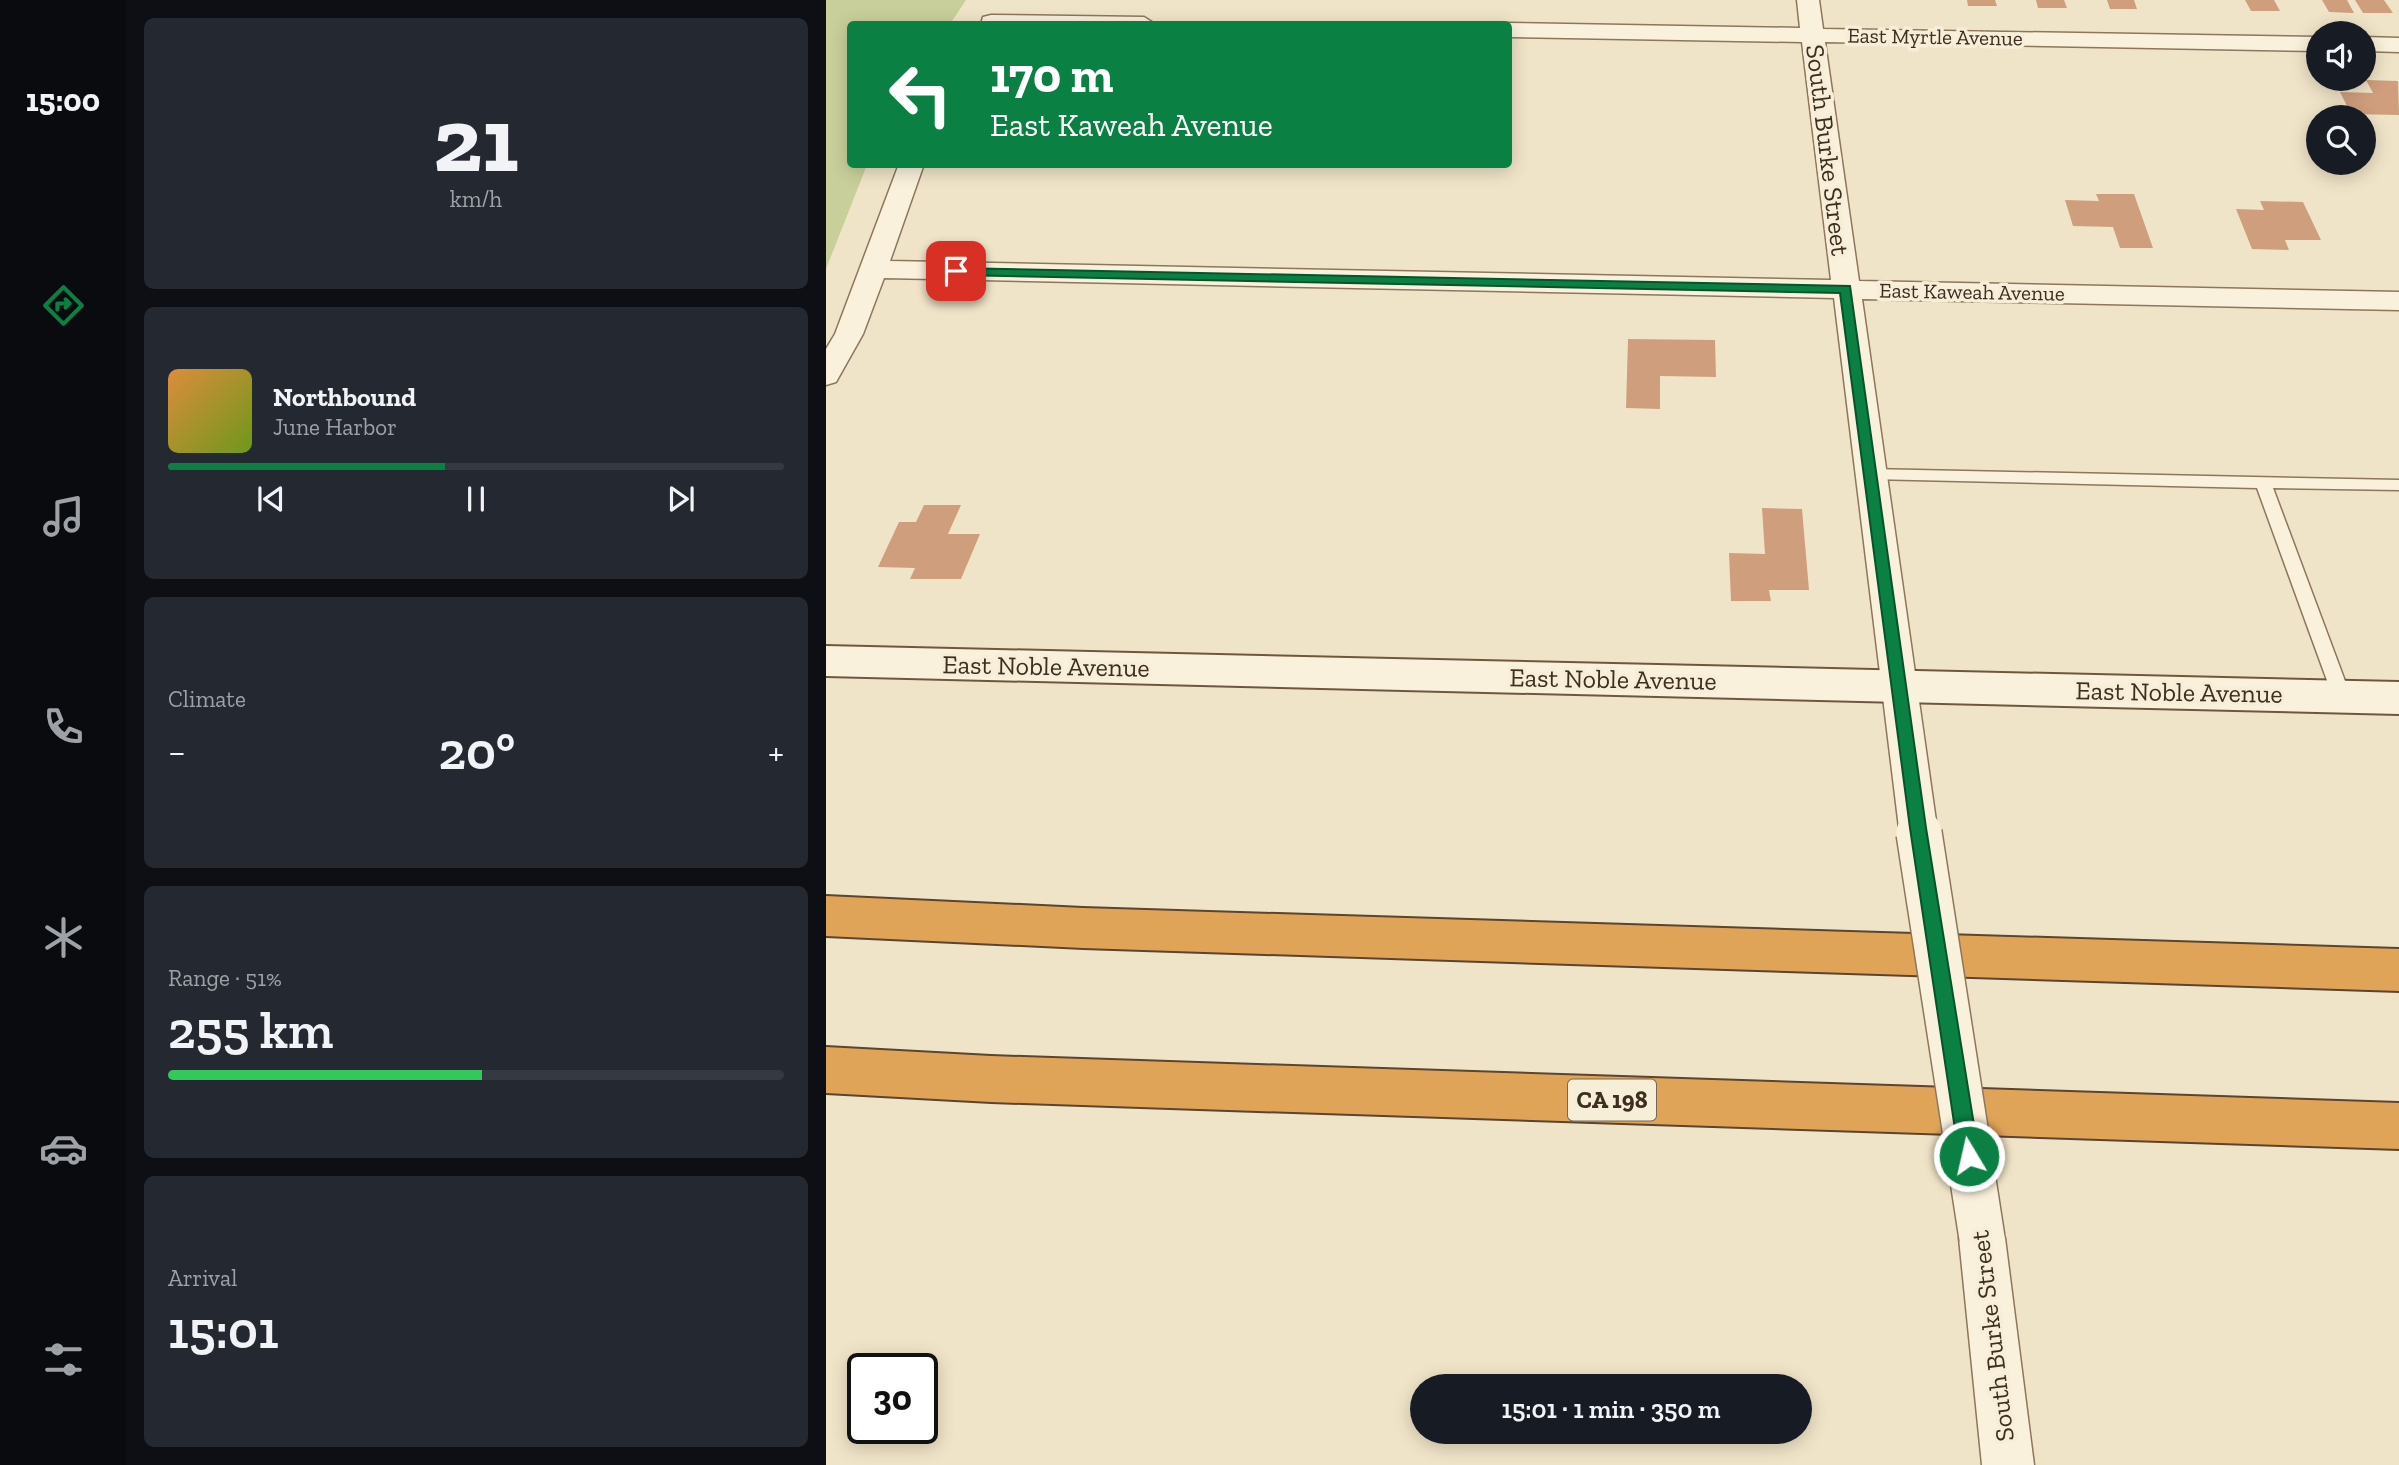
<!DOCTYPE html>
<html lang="en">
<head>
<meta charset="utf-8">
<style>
  :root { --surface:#171b24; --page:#242831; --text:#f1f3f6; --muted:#9ea1a6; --line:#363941; --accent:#0b8043 }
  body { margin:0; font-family:"Zilla Slab",serif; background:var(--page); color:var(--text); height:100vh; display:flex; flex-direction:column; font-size:26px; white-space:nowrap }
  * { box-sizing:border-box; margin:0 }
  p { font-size:23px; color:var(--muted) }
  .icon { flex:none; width:38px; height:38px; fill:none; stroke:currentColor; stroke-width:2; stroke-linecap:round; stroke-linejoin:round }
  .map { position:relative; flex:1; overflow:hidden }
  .details { display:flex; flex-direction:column; gap:18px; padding:18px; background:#0d0f14; width:700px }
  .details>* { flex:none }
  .top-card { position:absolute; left:21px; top:21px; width:665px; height:147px; border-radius:7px; box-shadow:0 4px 18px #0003; background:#0b8043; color:#fff; overflow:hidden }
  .fabs { position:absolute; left:1480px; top:21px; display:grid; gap:14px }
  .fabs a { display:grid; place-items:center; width:70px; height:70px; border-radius:50%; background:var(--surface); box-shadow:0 4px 18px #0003; font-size:35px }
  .speed { position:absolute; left:21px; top:1353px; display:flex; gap:14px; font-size:35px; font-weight:700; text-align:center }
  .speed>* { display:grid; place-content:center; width:91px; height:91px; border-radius:50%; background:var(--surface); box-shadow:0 4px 18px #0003; line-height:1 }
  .speed .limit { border:4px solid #111; border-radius:10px; background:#fff; color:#111 }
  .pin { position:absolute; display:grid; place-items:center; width:60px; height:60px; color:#fff; margin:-30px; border-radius:14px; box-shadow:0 4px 10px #0006 }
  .me { position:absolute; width:77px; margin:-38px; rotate:351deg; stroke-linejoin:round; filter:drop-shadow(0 0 5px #0008) }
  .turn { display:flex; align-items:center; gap:24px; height:147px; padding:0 28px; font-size:32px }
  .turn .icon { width:91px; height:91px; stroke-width:2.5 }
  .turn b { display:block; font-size:49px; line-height:60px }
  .big { font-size:52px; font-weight:600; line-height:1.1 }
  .details .card { flex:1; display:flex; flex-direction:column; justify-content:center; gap:10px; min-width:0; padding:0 24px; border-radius:10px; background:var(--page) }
  .details .dial { align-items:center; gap:0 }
  .dial b { font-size:91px; line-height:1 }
  .song { display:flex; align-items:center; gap:21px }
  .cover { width:84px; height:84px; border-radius:10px; background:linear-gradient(135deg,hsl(30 70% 55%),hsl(80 70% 35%)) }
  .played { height:7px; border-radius:4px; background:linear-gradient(90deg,var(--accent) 45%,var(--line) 45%) }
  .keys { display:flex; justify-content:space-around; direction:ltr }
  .heat { display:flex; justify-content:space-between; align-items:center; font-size:38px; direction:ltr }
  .charge { height:10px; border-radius:5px; background:linear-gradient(90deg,#34c759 51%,var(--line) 0) }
  .trip { position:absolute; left:584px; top:1374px; width:402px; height:70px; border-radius:35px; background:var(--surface); box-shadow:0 4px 18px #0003; font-weight:600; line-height:70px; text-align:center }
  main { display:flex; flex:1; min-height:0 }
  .menu { display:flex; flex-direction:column; width:126px; justify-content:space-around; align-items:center; background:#090b0e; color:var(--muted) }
  .menu .icon { width:49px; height:49px }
  .menu .selected { color:var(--accent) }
  .menu b { font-size:32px; color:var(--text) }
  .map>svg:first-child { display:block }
  .green { fill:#c9cf9b }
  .building { fill:#cf9f7d }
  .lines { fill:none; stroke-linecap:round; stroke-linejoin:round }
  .service-casing { stroke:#8d765c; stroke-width:3 }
  .minor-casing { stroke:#8d765c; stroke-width:3 }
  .secondary-casing { stroke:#6f573f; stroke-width:4 }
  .motorway-casing { stroke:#5b4430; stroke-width:4 }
  .service { fill:#faf1dc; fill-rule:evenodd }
  .minor { fill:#faf1dc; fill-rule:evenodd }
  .secondary { fill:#faf1dc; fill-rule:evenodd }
  .motorway { fill:#e0a458; fill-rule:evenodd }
  .minor-bridge-far1-casing { stroke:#8d765c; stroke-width:37; stroke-linecap:butt }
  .minor-bridge-casing { stroke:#8d765c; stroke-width:48; stroke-linecap:butt }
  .minor-bridge-far1 { stroke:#faf1dc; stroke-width:33 }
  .minor-bridge { stroke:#faf1dc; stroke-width:45 }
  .route { fill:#0b8043; stroke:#07532c; stroke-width:2 }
  .labels { text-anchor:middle; stroke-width:7; stroke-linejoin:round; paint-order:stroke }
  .far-street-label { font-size:21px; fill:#3d2e20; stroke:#f7eed8 }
  .shield { fill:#f7eed8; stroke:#756857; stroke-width:2 }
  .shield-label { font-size:24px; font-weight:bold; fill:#3d2e20 }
  .street-label { font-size:26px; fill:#3d2e20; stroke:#f7eed8 }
</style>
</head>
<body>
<main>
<nav class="menu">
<b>15:00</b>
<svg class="icon selected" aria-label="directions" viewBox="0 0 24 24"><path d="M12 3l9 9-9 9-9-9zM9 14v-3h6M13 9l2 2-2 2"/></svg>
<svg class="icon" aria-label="music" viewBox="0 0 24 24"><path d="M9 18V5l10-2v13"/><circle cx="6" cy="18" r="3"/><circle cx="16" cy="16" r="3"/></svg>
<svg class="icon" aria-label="phone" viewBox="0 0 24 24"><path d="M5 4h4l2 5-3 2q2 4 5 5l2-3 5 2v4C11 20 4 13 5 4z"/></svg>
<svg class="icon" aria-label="climate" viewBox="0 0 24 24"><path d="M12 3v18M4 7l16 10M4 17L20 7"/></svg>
<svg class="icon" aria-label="car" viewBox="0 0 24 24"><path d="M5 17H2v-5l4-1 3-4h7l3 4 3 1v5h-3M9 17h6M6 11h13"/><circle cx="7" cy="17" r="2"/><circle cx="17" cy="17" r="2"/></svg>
<svg class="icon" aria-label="filters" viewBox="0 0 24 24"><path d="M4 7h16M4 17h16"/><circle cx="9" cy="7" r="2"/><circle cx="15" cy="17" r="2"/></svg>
</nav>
<section class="details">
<div class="card dial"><b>21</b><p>km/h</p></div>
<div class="card">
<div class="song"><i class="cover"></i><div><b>Northbound</b><p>June Harbor</p></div></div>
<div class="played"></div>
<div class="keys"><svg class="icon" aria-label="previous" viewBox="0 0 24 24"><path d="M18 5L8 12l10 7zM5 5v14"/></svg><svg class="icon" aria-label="pause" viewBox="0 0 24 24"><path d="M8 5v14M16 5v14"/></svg><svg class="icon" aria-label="next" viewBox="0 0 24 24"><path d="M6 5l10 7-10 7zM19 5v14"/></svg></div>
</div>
<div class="card"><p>Climate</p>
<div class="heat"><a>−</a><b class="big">20°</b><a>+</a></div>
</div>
<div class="card"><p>Range · 51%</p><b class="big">255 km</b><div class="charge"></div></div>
<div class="card"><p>Arrival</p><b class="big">15:01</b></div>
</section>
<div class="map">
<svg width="1573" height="1465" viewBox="0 0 1573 1465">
  <rect width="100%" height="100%" fill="#f0e4c8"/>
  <path class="green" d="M0,0H140L124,24H24V164L41,165L0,269Z"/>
  <path class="building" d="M1141,0H1169L1171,6H1142Z
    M1210,0H1238L1241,8H1212Z
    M1281,0H1308L1311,9H1284Z
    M1419,0H1448L1454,11H1425Z
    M1496,0H1521L1528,13L1503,12Z
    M1529,0H1558L1567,13H1537Z
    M1540,80L1572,81L1573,115L1525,114L1514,92L1547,93Z
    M1270,194H1308L1327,248H1294L1287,227L1247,226L1239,200L1273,201Z
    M1434,201L1477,202L1495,240H1459L1463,250L1426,249L1410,209L1438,210Z
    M802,339L889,340L890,377L834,376V409L800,408Z
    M98,505H135L122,534H154L135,579H84L89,568L52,567L73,522H90Z
    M936,508L976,509L983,590H943L945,601H905L903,553L939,554Z"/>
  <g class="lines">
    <g class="service-casing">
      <path id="service" d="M1044,469L1573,480V490L1447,488L1525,697L1522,702H1510L1507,697L1431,488L1044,479L1036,474Z"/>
    </g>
    <g class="minor-casing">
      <path id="minor" d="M971,0H993L997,29L1493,37V51L999,42L1033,281L1573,292V310L1036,299L1111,828L1106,840L1092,845L1078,840L1073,828L1008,298L58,278L37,334L10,382L0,385V349L9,334L73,164H98L64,261L1005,280L976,42L682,37V24H677L682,23L974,28Z
        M165,15L318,17L329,24H155L157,17Z
        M1538,37L1573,38V52L1538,51Z
        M1156,1215L1173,1221L1179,1238L1208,1465H1156L1133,1238L1139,1221Z"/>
    </g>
    <g class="secondary-casing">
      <path id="secondary" d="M0,646L1573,682V714L0,676Z"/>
    </g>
    <g class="motorway-casing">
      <path id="motorway" d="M0,896L257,908L1573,949V991L257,948L0,936Z
        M0,1047L165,1056L1573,1103V1149L165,1102L0,1093Z"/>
    </g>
    <use href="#service" class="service"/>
    <use href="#minor" class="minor"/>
    <use href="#secondary" class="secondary"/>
    <use href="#motorway" class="motorway"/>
    <g class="minor-bridge-far1-casing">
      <path id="minor-bridge-far1" d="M1092,828L1093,835"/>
    </g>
    <g class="minor-bridge-casing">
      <path id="minor-bridge" d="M1093,833L1156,1238"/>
    </g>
    <use href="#minor-bridge-far1" class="minor-bridge-far1"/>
    <use href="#minor-bridge" class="minor-bridge"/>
  </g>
  <path class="route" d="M126,268L1024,286L1100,828L1153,1156L1150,1162L1143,1165L1136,1162L1133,1156L1084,828L1014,293L130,275L124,271Z"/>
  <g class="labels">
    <g class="far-street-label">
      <text transform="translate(1109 37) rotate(1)" y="7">East Myrtle Avenue</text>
      <text transform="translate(1146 292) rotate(1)" y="7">East Kaweah Avenue</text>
    </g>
    <rect class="shield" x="742" y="1079.5" width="88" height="41" rx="5"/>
    <g class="shield-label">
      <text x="786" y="1108">CA 198</text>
    </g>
    <g class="street-label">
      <text transform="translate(1002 150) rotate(83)" y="9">South Burke Street</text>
      <text transform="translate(220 666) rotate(1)" y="9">East Noble Avenue</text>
      <text transform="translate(787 679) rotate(1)" y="9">East Noble Avenue</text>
      <text transform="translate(1353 692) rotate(1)" y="9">East Noble Avenue</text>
      <text transform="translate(1166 1336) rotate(-97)" y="9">South Burke Street</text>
    </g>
  </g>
</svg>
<div class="fabs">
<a><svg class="icon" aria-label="sound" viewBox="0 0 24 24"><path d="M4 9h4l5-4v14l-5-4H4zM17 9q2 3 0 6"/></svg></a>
<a><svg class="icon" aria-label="search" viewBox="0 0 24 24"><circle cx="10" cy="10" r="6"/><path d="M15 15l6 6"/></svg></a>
</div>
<div class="speed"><div class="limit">30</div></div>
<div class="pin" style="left:130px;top:271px;background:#d93025"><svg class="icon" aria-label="arrive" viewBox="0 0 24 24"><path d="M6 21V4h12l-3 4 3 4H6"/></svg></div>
<svg class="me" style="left:1143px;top:1156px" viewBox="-20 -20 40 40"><circle r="17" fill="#0b8043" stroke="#fff" stroke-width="3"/><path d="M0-11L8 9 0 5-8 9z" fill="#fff"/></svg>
<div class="trip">15:01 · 1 min · 350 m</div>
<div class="top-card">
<div class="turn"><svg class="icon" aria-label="left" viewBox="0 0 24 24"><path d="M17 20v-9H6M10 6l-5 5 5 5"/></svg><div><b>170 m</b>East Kaweah Avenue</div></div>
</div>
</div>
</main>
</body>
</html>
